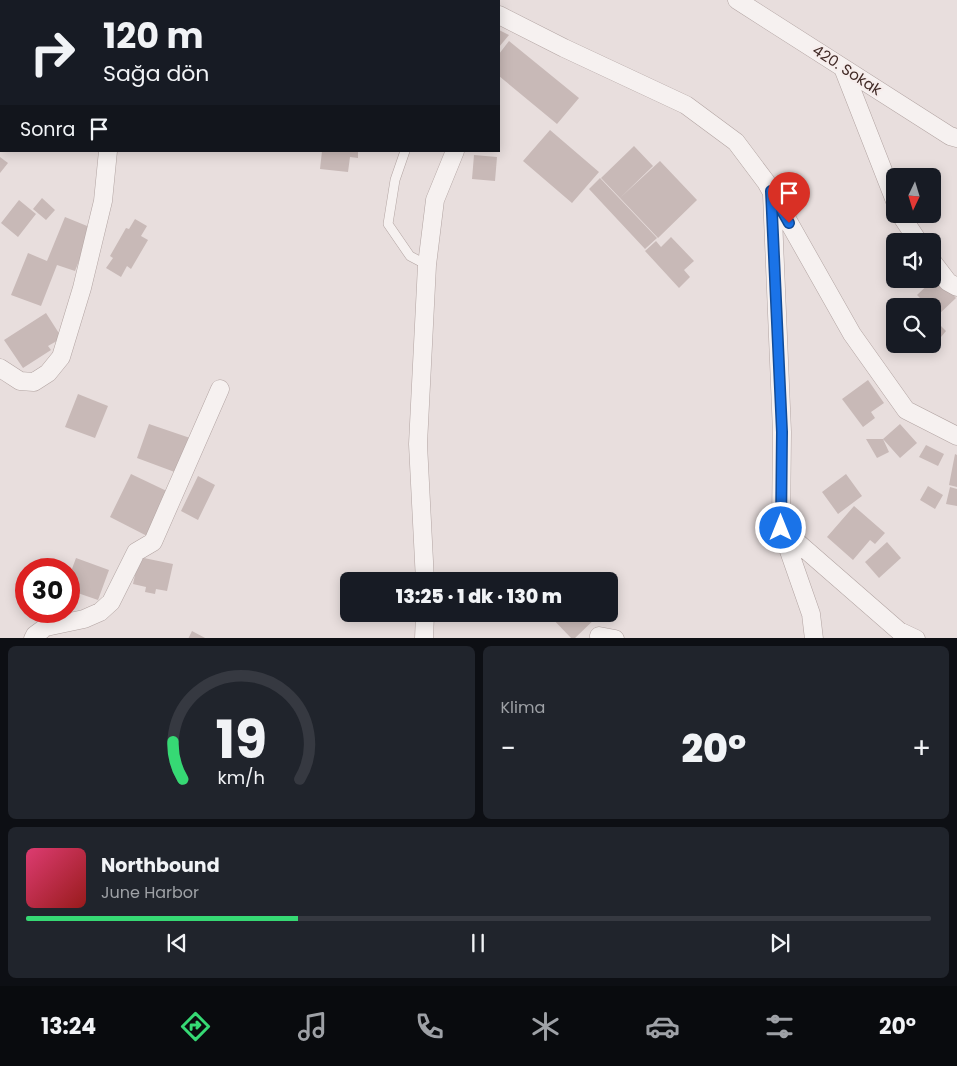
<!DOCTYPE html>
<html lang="tr">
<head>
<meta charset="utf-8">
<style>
  :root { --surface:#171b24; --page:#20242c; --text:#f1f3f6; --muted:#9ea1a6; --line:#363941; --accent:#36d974 }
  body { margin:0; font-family:Poppins,sans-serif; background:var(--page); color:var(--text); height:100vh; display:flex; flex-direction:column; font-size:19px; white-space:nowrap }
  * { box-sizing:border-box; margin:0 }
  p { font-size:16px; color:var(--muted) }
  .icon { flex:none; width:28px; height:28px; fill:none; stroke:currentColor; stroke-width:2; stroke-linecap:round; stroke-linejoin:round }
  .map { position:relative; height:638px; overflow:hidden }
  .panel { display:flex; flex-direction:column; gap:8px; padding:8px; background:#0d0f14; flex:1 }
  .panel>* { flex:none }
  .hud { position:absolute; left:0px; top:0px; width:500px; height:152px; box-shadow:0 2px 12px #0003; background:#171b24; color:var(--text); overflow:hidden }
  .needle { width:32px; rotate:184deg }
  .fabs { position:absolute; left:886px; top:168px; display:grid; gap:10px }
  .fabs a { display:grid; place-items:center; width:55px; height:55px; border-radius:8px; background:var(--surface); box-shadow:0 2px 12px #0003; font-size:25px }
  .speed { position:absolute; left:15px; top:558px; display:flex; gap:10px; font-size:25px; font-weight:700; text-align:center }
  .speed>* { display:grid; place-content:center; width:65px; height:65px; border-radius:50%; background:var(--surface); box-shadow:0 2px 12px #0003; line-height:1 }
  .speed .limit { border:8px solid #d22; background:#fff; color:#111 }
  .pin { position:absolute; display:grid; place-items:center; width:42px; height:42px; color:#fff; margin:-51px -21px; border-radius:50% 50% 50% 0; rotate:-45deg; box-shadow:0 0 5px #0007 }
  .pin .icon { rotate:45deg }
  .me { position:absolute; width:55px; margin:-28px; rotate:0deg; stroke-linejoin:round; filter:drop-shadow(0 0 4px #0008) }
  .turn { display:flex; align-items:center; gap:18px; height:105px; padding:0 20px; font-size:22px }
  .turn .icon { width:65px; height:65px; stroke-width:2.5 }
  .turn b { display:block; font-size:35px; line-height:42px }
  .then { display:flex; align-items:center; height:48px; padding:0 20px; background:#0003; gap:10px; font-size:19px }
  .big { font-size:38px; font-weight:800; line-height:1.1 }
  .panel .tile { flex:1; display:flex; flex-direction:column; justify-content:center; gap:8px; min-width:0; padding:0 18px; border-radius:8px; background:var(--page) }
  .panel .dial { align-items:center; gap:0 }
  .dial svg { height:130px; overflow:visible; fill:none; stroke:var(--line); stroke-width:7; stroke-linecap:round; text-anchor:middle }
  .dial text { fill:var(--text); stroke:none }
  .song { display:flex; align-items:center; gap:15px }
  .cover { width:60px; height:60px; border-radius:8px; background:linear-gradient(135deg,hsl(340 70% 55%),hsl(0 70% 35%)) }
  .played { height:5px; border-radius:2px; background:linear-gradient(90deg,var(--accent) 30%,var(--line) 30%) }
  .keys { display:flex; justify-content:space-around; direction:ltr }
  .heat { display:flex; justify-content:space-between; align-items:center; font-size:28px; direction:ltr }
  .panel .tiles { flex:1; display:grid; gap:8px; grid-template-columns:1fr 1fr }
  .tile:last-child { grid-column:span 2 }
  .trip { position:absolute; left:340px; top:572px; width:278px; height:50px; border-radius:8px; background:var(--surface); box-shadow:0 2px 12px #0003; font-weight:800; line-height:50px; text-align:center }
  .menu { display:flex; height:80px; justify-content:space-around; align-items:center; background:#090b0e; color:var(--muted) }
  .menu .icon { width:35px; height:35px }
  .menu .selected { color:var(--accent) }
  .menu b { font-size:22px; color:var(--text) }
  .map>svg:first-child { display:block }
  .building { fill:#c8b9b7 }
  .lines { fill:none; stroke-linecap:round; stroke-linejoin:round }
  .lane-casing { stroke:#b2a4a2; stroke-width:10 }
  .street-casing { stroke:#b2a4a2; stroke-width:19 }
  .lane { stroke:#f6f1f0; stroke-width:9 }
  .street { stroke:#f6f1f0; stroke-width:18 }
  .route-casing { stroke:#114b97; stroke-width:12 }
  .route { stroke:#1a73e8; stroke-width:9 }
  .labels { text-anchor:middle; stroke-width:4.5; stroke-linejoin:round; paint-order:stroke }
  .street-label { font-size:15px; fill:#402925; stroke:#f6edec }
</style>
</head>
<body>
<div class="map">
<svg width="957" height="639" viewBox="0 0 957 639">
  <rect width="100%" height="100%" fill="#e8dedd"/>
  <path class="building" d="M499,30L509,35L499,47Z
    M509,41L579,98L557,124L499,76V54Z
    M550,130L599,172L572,203L523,161Z
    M634,146L653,166L620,198L601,178Z
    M322,151H358V158L350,157L348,172L320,169Z
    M474,155L497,157L495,181L472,179Z
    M0,157L8,163L0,173Z
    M660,161L697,200L658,238L620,198Z
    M600,178L657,238L645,249L589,189Z
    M42,198L55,210L46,220L33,209Z
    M19,200L36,214L18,237L1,223Z
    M65,217L92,228L75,271L57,265L41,306L11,295L28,253L47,261Z
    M135,219L147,226L141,236L148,240L131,269L127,266L121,277L106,268L113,258L110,256L126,228L129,229Z
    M671,237L694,261L684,270L690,277L679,288L645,251L656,241L661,247Z
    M936,277L956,298L937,316L932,311V306H928L917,295Z
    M46,313L62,338L48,346L51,350L23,368L4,340Z
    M932,314L937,319L935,320L946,331L941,337L932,328Z
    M868,380L884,403L871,412L875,418L863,427L842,399Z
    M78,394L108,406L95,438L65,427Z
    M149,424L193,439L180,474L137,458Z
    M900,424L917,443L900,458L883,439L889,452L877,458L866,439H883Z
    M926,445L944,454L938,466L919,457Z
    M955,454L957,455V487L949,485Z
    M131,474L173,494L151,538L110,517Z
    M846,474L862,496L838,514L822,492Z
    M198,476L215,485L198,520L181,511Z
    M928,486L943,495L935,509L920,500Z
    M950,487L957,489V506L946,504Z
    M854,506L885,533L875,544L870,540L853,560L827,537Z
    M887,542L901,558L879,578L865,562Z
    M139,557L173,564L167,591L156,589L155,594L145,592L146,587L133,584Z
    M76,558L109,570L98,600L69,590V577Z
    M548,614H600L574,639H572Z
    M192,631L207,639H188Z"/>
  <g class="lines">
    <g class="lane-casing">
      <path id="lane" d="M410,0V1
        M405,151L395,180L388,224L410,256L427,265"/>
    </g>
    <g class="street-casing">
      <path id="street" d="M470,0L472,1
        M737,0L950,136L957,138
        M29,1L30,0
        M117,1V0
        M188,1L189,0
        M316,1L317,0
        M499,15L564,48L686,105L736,142L766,182L852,334L906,410L957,436
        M0,43L1,41
        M843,68L895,201
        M772,194L782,432L781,528L811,614L814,639
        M900,214L918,241
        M932,261L948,282L957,287
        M0,368L20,381L34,382L48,373L61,357L82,288L103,201L108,151
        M782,529L899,631L916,639
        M425,581L418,444L427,265L435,200L455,151
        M599,636L615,639
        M33,639L35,635L46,627L84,619L100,612L111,602L136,552L153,542L220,389
        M424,639L425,614"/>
    </g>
    <use href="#lane" class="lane"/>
    <use href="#street" class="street"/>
  </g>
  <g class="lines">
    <g class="route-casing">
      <path id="route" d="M781,528L782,432L771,191L789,223"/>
    </g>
    <use href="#route" class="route"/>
  </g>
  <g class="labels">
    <g class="street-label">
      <text transform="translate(847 70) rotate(33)" y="5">420. Sokak</text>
    </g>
  </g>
</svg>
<div class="fabs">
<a><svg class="needle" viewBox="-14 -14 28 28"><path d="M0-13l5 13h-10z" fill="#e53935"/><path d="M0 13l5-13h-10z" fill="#9ea1a6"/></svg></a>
<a><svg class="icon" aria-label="sound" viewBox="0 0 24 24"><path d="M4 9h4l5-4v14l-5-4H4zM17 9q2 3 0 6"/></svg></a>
<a><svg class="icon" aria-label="search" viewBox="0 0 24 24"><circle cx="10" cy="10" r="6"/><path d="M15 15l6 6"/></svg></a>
</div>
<div class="speed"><div class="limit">30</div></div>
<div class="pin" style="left:789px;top:223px;background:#d93025"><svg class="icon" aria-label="arrive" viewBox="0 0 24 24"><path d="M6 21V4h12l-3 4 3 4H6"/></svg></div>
<svg class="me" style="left:781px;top:528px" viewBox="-20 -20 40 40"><circle r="17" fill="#1a73e8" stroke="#fff" stroke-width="3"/><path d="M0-11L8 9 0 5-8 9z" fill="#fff"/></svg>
<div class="trip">13:25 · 1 dk · 130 m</div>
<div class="hud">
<div class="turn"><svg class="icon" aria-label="right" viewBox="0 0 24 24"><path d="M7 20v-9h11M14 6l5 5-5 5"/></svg><div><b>120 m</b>Sağa dön</div></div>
<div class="then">Sonra<svg class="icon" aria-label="arrive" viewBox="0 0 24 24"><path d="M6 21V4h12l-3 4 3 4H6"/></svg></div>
</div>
</div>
<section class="panel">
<div class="tiles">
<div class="tile dial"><svg viewBox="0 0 100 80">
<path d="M14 69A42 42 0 1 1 86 69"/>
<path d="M14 69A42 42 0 0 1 8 46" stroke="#36d974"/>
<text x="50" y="56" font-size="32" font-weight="700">19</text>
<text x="50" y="72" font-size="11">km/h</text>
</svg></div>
<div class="tile"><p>Klima</p>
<div class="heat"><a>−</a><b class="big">20°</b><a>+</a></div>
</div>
<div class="tile">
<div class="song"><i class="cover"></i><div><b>Northbound</b><p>June Harbor</p></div></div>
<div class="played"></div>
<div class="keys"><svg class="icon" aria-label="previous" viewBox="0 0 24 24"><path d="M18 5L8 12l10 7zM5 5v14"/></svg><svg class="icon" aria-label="pause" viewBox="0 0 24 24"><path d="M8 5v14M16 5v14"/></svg><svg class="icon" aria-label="next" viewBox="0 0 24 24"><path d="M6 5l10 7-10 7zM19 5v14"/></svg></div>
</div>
</div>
</section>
<nav class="menu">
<b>13:24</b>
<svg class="icon selected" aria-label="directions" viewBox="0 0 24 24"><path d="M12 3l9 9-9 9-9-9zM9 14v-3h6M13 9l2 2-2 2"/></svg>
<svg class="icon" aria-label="music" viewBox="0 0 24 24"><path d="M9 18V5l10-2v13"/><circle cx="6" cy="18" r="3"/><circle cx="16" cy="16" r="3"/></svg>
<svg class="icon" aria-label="phone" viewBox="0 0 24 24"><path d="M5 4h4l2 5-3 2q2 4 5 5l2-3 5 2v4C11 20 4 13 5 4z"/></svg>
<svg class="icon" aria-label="climate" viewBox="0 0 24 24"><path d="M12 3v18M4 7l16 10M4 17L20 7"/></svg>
<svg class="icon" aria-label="car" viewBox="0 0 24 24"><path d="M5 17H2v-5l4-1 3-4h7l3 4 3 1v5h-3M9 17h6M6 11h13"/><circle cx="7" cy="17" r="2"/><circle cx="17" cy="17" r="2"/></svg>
<svg class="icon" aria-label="filters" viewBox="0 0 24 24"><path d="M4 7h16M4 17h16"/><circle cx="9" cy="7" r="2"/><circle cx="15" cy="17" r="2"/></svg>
<b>20°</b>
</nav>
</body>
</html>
